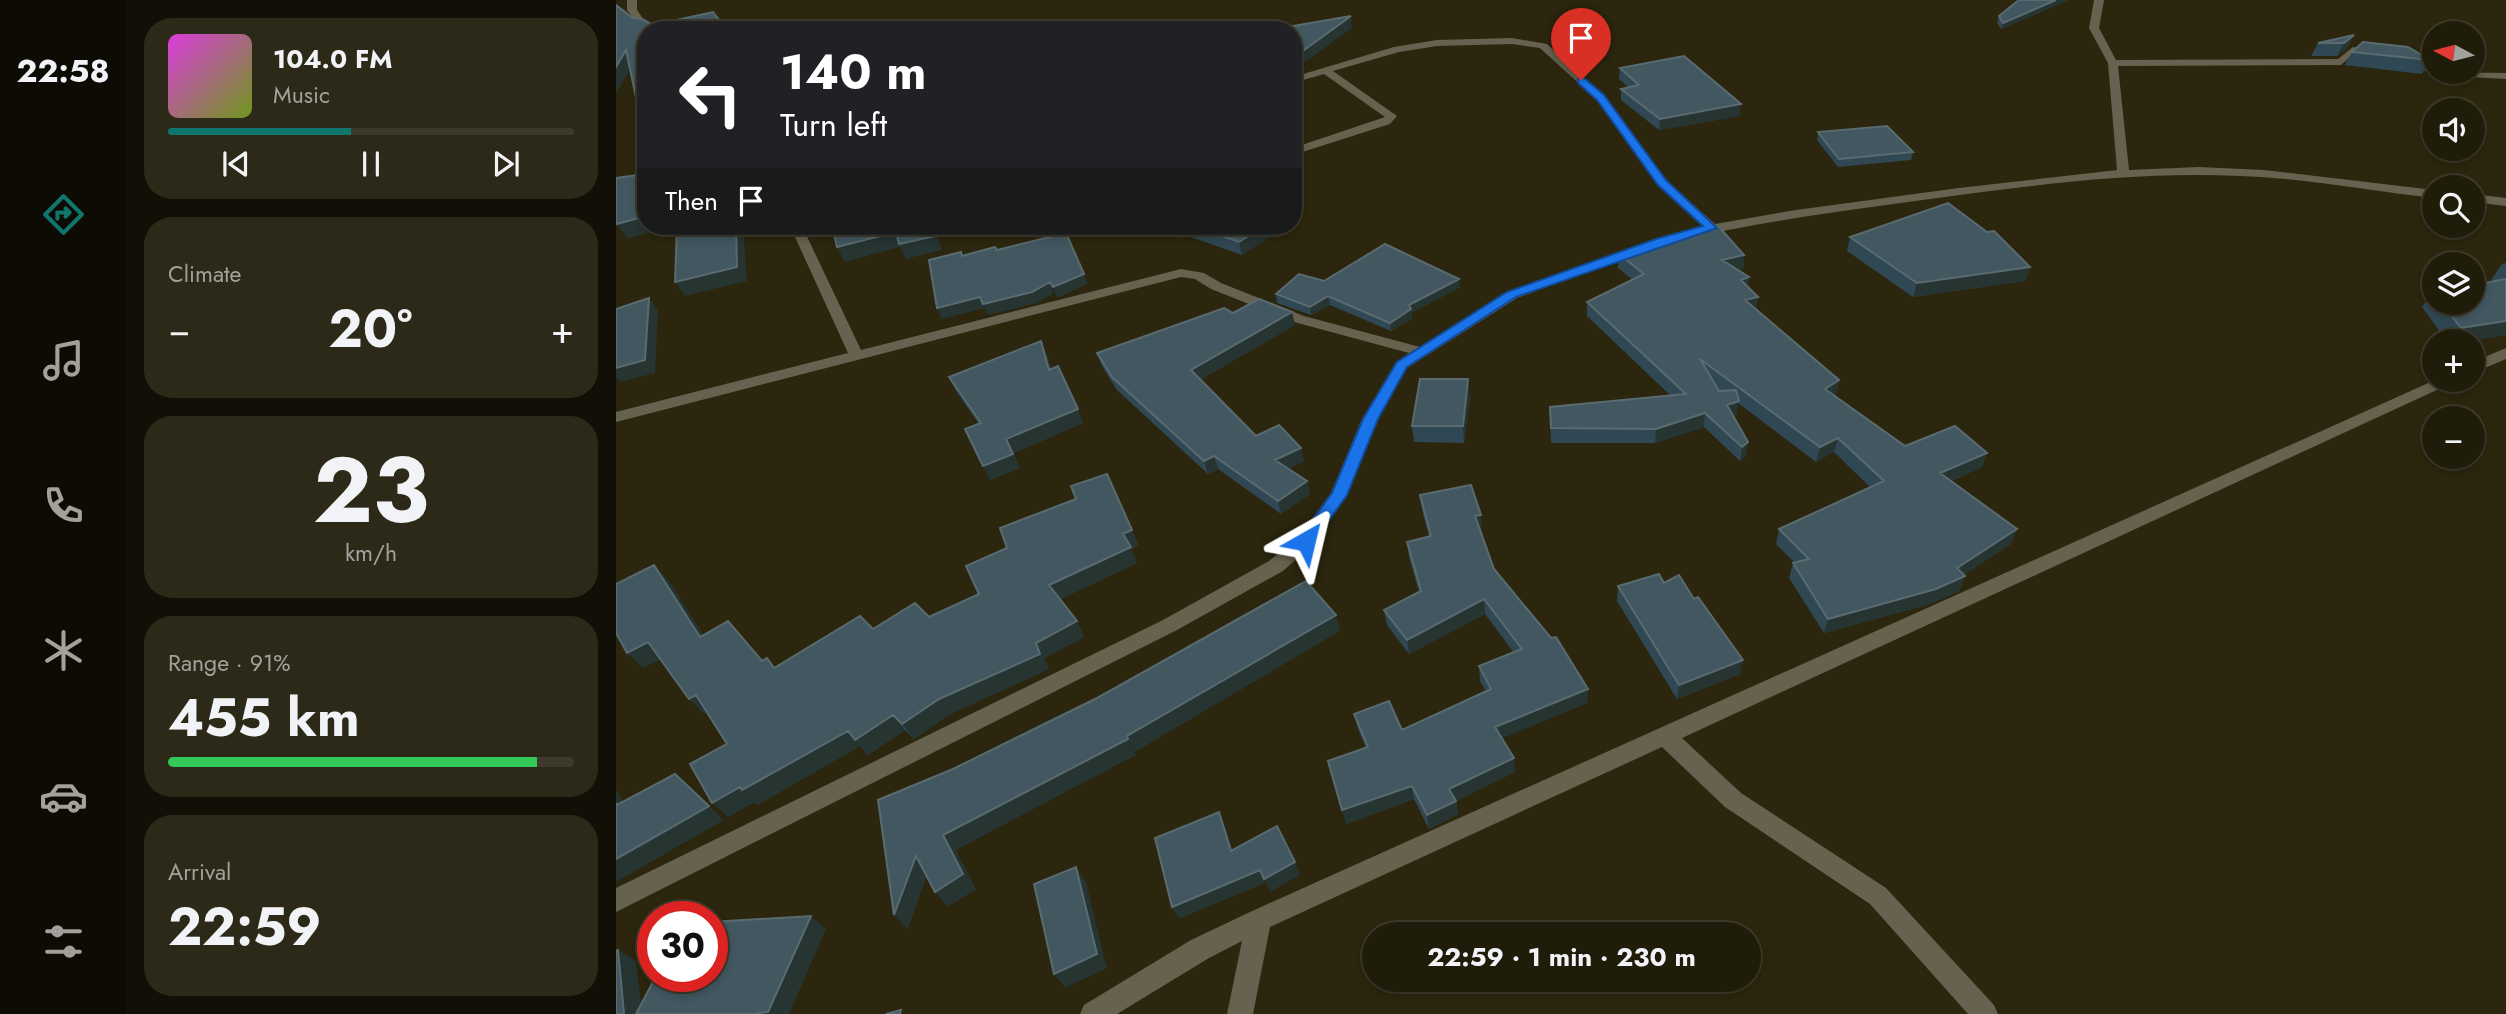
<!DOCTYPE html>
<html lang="en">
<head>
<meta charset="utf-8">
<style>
  :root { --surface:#201c0a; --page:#2d2918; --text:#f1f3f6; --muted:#a2a19c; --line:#3d3a2b; --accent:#0f766e }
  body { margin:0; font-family:Jost,sans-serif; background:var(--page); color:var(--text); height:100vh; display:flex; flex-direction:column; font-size:26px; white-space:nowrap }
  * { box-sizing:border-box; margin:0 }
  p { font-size:23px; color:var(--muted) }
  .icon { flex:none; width:38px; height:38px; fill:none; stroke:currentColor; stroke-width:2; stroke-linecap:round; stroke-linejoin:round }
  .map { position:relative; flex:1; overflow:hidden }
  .panel { display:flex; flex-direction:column; gap:18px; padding:18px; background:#120f06; width:490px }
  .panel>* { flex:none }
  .banner { position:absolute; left:21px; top:21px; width:665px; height:214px; border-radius:28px; box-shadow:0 4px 10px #0003,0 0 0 2px var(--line); background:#202124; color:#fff; overflow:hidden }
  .needle { width:46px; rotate:277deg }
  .fabs { position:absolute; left:1806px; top:21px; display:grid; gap:14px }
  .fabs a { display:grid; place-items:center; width:63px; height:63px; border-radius:50%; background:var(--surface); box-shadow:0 4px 10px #0003,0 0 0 2px var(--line); font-size:35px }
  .speed { position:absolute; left:21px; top:901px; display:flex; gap:14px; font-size:35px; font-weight:700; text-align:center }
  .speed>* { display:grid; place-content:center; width:91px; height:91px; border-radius:50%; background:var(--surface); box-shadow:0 4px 10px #0003,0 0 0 2px var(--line); line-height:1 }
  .speed .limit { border:10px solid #d22; background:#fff; color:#111 }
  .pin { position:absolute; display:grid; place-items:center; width:60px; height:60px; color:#fff; margin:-72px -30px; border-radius:50% 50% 50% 0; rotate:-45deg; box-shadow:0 0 7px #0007 }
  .pin .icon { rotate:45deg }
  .me { position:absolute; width:77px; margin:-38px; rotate:37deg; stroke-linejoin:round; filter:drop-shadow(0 0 5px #0008) }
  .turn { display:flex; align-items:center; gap:24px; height:147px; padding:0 28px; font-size:32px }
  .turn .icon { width:91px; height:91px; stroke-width:2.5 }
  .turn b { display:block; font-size:49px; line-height:60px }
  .then { display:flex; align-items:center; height:66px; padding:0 28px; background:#0003; gap:14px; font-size:26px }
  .big { font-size:52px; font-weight:700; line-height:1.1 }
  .panel .tile { flex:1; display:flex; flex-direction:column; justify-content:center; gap:10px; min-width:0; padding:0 24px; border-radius:28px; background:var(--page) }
  .panel .dial { align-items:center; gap:0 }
  .dial b { font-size:91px; line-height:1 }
  .song { display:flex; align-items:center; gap:21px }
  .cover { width:84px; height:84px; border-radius:10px; background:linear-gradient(135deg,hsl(300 70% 55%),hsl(80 70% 35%)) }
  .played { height:7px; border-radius:4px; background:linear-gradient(90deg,var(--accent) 45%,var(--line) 45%) }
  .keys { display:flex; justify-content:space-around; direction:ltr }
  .heat { display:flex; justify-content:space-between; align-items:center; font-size:38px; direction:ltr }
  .charge { height:10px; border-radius:5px; background:linear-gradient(90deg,#34c759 91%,var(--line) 0) }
  .trip { position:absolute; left:746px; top:922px; width:399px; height:70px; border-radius:35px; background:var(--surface); box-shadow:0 4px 10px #0003,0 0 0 2px var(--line); font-weight:700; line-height:70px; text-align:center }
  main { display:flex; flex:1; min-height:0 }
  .tabs { display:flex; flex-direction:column; width:126px; justify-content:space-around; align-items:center; background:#0d0b04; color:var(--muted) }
  .tabs .icon { width:49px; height:49px }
  .tabs .active { color:var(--accent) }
  .tabs b { font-size:32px; color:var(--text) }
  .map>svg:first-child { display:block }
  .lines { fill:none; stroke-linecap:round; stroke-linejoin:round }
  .minor { fill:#66624f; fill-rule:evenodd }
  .wall { fill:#304854 }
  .shaded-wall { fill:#263432 }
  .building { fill:#425760; stroke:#596b70; stroke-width:2 }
  .route { fill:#1a73e8; stroke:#114b97; stroke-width:2 }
</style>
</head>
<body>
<main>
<nav class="tabs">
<b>22:58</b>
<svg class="icon active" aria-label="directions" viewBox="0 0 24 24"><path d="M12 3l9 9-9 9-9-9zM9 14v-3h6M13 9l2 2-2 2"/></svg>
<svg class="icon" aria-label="music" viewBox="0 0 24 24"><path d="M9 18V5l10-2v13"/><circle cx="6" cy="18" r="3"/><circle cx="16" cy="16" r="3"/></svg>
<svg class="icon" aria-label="phone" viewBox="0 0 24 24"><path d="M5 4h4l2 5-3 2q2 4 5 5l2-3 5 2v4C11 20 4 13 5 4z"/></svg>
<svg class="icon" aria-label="climate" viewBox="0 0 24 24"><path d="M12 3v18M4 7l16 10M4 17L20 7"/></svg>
<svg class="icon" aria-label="car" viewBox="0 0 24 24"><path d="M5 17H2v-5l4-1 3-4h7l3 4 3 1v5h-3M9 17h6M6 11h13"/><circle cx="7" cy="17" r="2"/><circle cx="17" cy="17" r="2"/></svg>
<svg class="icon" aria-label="filters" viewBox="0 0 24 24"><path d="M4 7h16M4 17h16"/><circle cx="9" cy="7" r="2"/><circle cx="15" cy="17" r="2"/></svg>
</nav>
<section class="panel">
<div class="tile">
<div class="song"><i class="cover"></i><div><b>104.0 FM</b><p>Music</p></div></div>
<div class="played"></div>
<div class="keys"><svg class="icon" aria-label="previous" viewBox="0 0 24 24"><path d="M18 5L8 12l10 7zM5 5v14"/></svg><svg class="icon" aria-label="pause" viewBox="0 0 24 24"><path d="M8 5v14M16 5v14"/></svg><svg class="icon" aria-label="next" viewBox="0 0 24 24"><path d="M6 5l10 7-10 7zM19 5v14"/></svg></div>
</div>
<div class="tile"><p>Climate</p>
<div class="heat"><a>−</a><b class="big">20°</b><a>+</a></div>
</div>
<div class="tile dial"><b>23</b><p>km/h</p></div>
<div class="tile"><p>Range · 91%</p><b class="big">455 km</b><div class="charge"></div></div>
<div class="tile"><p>Arrival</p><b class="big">22:59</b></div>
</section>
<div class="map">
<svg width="1890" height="1014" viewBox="0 0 1890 1014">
  <rect width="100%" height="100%" fill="#2b260d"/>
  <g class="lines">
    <path class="minor" d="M11,0H21V10L30,23L47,22L59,30L24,28L11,10Z
      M1478,0H1488L1483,28L1500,60L1722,59L1737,47L1765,52L1760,55L1739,53L1725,65L1502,66L1513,170L1583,167L1648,170L1818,190V198C1753,191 1689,178 1624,176C1513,171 1402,187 1292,202C1213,213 1135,223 1058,242L1053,241V235L1087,227L1042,186L980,99L924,48L896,44L821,46L783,52L717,71L781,116L774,124L677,155V148L769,117L708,74L677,83V77L778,47L821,40L896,38L931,44L988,95L1050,180L1099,224L1180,210L1343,188L1501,170L1492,63L1473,28Z
      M1791,55L1818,68V72L1890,73V79L1818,75L1787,60L1786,58Z
      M1857,194L1890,198V206L1857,202Z
      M174,226H186L245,350L565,269L588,273L605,283L688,316L804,347L891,292L1020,246H1030L1032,249L901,298L791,368L762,419L729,499L695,546L667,571L561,630L0,912V888L547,620L653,561L683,536L715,493L746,419L780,362L793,353L678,322L595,289L579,279L565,277L0,422V412L232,353Z
      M1890,348V359L1857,373V362Z
      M1819,380H1839L1836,383L1066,738L1125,793L1270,888L1378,1005L1382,1014H1352L1254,904L1109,807L1046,747L654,927L637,1014H611L626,941L593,958L501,1014H464L468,1005L575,940L634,912Z"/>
  </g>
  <path class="wall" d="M1403,0H1453L1385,29L1381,23L1383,16Z
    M1738,35L1731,48L1721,56H1695L1702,43Z
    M1736,52L1814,60L1806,74L1729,65Z
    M1004,68L1124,116L1043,130L1005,100V89L1012,87L1003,79Z
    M1202,132L1297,152L1295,160L1222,167L1201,140Z
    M532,226H670L626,255L569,235L563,238Z
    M1234,237L1414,267L1409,281L1297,297L1231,251Z
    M1003,254L1128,255L1127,269L1122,270L1133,277L1131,286L1140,310L1223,380L1220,394L1218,395L1289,446L1371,453L1366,467L1335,481L1401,529L1395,544L1347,575L1349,576L1343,591L1314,604L1208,633L1173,578L1177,563H1179L1160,544L1163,529L1254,487L1218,452L1200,462L1122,403L1120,416L1117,417L1132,442L1129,457L1124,461L1088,427L1039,443H935L934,407L1055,396L971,316V302L1017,280L1002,268Z
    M1890,263V335L1851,341H1831L1806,307L1817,291H1818V303H1857L1877,281L1875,280L1886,264Z
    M708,281L844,287L795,313L796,318L775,331L714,305L695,315L661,303L660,294Z
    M617,313L679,325L584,380L640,436L688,461L672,469L691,481L694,494L665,514L602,469L592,474L501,390L486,366L481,353Z
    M431,355L435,369L467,423L397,453L404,468L374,480L363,424L340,391L333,377Z
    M854,396L848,443L798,442L796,426Z
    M804,495L866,530H864L878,569L972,689L971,703L886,738L899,772L840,801L842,814L813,829L798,799L730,824L750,748L742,729L738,714L786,730L870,691L864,681L863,666L898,653L869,614L793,654L771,625L768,610L803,592L793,557L791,542L813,537L806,510Z
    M523,545L515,549L521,563L444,599L461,621L468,637L428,658L433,669L334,714L298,739L289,730L252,755L244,746L141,805L138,802L112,817L111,744L91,712L88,714L44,659L27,668L52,580L87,635L159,667L257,629L313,617Z
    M1048,583L1124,674L1061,699L1001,601L1002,586Z"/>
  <path class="shaded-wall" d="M1440,0H1453L1385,29L1387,23Z
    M735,16L736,28L677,71V58Z
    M1738,35L1731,48L1721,56L1728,43Z
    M10,50L18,62L0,94V67Z
    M1125,104L1124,116L1043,130L1044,119Z
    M30,216V226H55L11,239L1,224Z
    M120,226H127L131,281L69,296L59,282Z
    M317,226L326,250L290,259L284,247L229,262L221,247L280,232Z
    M559,226H567L569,235L563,238Z
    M648,226H670L626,255L623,242Z
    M1128,255L1127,269L1104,273L1106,260Z
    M1414,267L1409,281L1297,297L1301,283Z
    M468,274L472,284L441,298L437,287Z
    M1133,277L1130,291L1125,280Z
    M843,279L844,287L795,313L796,318L775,331L774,323L793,305Z
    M434,282L438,293L421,303L372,315L369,308L326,319L321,308L364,297Z
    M712,296L714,305L695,315L694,307Z
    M1142,297L1140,311L1129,300Z
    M33,298L42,310L39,373L4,382L0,377V368Z
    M676,312L679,325L579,383L575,370Z
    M1890,321V335L1851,341H1835L1845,328Z
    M425,341L431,355L438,383L433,370Z
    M852,379L854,396L848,443L847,426Z
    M1223,380L1220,394L1205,403L1209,389Z
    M1123,401L1120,416L1109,420L1111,405Z
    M462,409L467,423L396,453L390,439Z
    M1089,413L1088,427L1039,443L1040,429Z
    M1222,438L1218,452L1200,462L1204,447Z
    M1132,442L1129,457L1124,461L1126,447Z
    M685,448L688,461L663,473L659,460Z
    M1371,453L1366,467L1319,487L1324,473Z
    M397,454L404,468L374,480L367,466Z
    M598,456L602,469L592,474L588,461Z
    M691,481L694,494L665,514L662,501Z
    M865,515L866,530L860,531L859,516Z
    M1401,529L1395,544L1337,581L1349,576L1343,591L1314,604L1208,633L1212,619L1341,568Z
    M516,530L523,545L515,549L521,563L441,600L433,585L507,534Z
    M38,565L52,580L98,652L84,637Z
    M868,599L869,614L793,654L791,640Z
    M720,615L724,631L519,752L511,736Z
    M461,621L468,637L428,658L433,669L334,714L298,739L286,724L323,699L420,643Z
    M32,642L47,657L27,668L11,653Z
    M1127,660L1124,674L1061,699L1063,685Z
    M972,689L971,703L880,741L879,727Z
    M80,695L95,710L88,714L73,699Z
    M277,715L289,730L252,755L244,746L141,805L138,802L112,817L96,803L232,731Z
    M512,739L520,755L340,850L360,889L332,907L319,892L327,835Z
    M898,758L899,772L840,801L842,814L813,829L811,815L833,789Z
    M59,774L108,820L0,882V859Z
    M796,786L798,799L730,824L726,810Z
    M0,790L18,819L1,805L0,803Z
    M603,812L609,826L621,864L615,851Z
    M300,856L313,870L292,929L278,915Z
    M679,862L684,875L654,892L648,879Z
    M460,867L470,882L491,968L449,988L438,974Z
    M644,870L649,883L563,919L556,907Z
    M195,916L210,929L173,1014H155L152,1012Z
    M2,950L20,961L26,1014H8Z"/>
  <path class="building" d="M1403,0H1440L1387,23L1383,16Z
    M0,5L17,18L26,19L37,25L97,12L111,30H30V145L10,50L0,67Z
    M735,16L677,58V30H654Z
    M1738,35L1728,43H1702Z
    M1747,42L1792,47L1814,60L1736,52Z
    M1068,56L1125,104L1044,119L1005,89L1023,85L1004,68Z
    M1271,126L1297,152L1223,159L1202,132Z
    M30,174V216L1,224L0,221V178Z
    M1332,203L1371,232L1378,231L1414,267L1301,283L1234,237Z
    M61,226H120L121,267L59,282Z
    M216,226H315L319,236L283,244L280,232L221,247Z
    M577,226H648L623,242Z
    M1103,227L1128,255L1106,260L1133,277L1125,280L1142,297L1129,300L1223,380L1209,389L1289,446L1339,426L1371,453L1324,473L1401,529L1341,568L1349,576L1320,589L1212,619L1177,563L1193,559L1163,529L1268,481L1222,438L1204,447L1084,359L1103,391L1120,390L1123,401L1111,405L1132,442L1126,447L1089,413L1040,429L935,428L934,407L1070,394L971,302L1028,274L1003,254L1054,237Z
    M450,233L468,274L437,287L434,282L416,292L367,304L364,297L321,308L313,260L345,252L346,256L379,247L381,250Z
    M769,244L843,279L793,305L795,309L774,323L712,296L694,307L660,294L683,274L708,281Z
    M1890,279V321L1845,328L1826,303H1857V285Z
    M33,298L29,360L0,368V309Z
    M643,299L676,312L575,370L640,436L663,425L685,448L659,460L691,481L662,501L598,456L588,461L496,377L481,353L608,308L617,313Z
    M425,341L433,370L442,366L462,409L390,439L397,454L367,466L349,429L365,423L333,377Z
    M804,379H852L847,426H796Z
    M491,474L516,530L507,534L515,547L433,585L461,621L420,643L424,654L323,699L286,724L277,715L239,740L232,731L126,790L124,787L96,803L74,764L111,744L80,695L73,699L32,642L11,653L0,633V584L38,565L84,637L112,621L146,661L151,658L158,668L244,616L257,629L299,603L313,617L363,594L350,566L391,548L384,528L460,499L455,486Z
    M855,485L865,515L859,516L878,569L935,638L940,637L972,689L879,727L898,758L833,789L840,801L811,815L796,786L726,810L712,761L752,747L738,714L773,701L786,730L875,689L863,666L906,649L868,599L791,640L768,610L805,591L791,542L815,536L804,495Z
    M1043,574L1048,583L1063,575L1078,599L1082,597L1127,660L1063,685L1002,586Z
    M690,581L720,615L511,736L512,739L327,835L347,874L319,892L300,856L278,915L262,800L337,769L479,699Z
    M59,774L93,806L0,859V803L1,805Z
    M603,812L615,851L661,826L679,862L648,879L644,870L556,907L539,838Z
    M460,867L481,954L438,974L418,884Z
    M195,916L152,1012L143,1013V1014H20L40,976H96V922Z
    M2,950L8,1014H0V951Z
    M285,1010L284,1014H270Z"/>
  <path class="route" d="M962,78H968L988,95L1050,180L1101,228L900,297L791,367L762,419L731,495L695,545H684L681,541L684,537L716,493L747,419L781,362L891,292L1040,239L1087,226L1042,185L981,100L962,83Z"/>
</svg>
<div class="fabs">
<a><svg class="needle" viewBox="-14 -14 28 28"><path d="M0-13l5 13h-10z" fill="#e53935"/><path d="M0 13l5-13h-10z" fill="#a2a19c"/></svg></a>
<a><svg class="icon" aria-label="sound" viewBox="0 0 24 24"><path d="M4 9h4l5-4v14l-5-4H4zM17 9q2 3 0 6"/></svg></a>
<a><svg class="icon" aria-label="search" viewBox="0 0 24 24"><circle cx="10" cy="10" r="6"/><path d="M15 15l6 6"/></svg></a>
<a><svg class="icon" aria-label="layers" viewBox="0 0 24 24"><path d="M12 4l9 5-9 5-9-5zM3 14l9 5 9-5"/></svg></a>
<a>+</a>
<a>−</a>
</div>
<div class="speed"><div class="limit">30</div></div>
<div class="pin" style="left:965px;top:80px;background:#d93025"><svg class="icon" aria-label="arrive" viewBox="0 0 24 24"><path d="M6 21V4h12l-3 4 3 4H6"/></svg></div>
<svg class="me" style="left:690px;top:541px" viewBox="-20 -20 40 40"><path d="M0-17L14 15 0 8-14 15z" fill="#1a73e8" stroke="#fff" stroke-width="4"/></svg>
<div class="trip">22:59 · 1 min · 230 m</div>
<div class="banner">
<div class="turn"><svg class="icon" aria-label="left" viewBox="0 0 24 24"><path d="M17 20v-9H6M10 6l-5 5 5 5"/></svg><div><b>140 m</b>Turn left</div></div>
<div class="then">Then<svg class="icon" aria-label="arrive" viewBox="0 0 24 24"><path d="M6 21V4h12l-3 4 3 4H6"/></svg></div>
</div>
</div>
</main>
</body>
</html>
